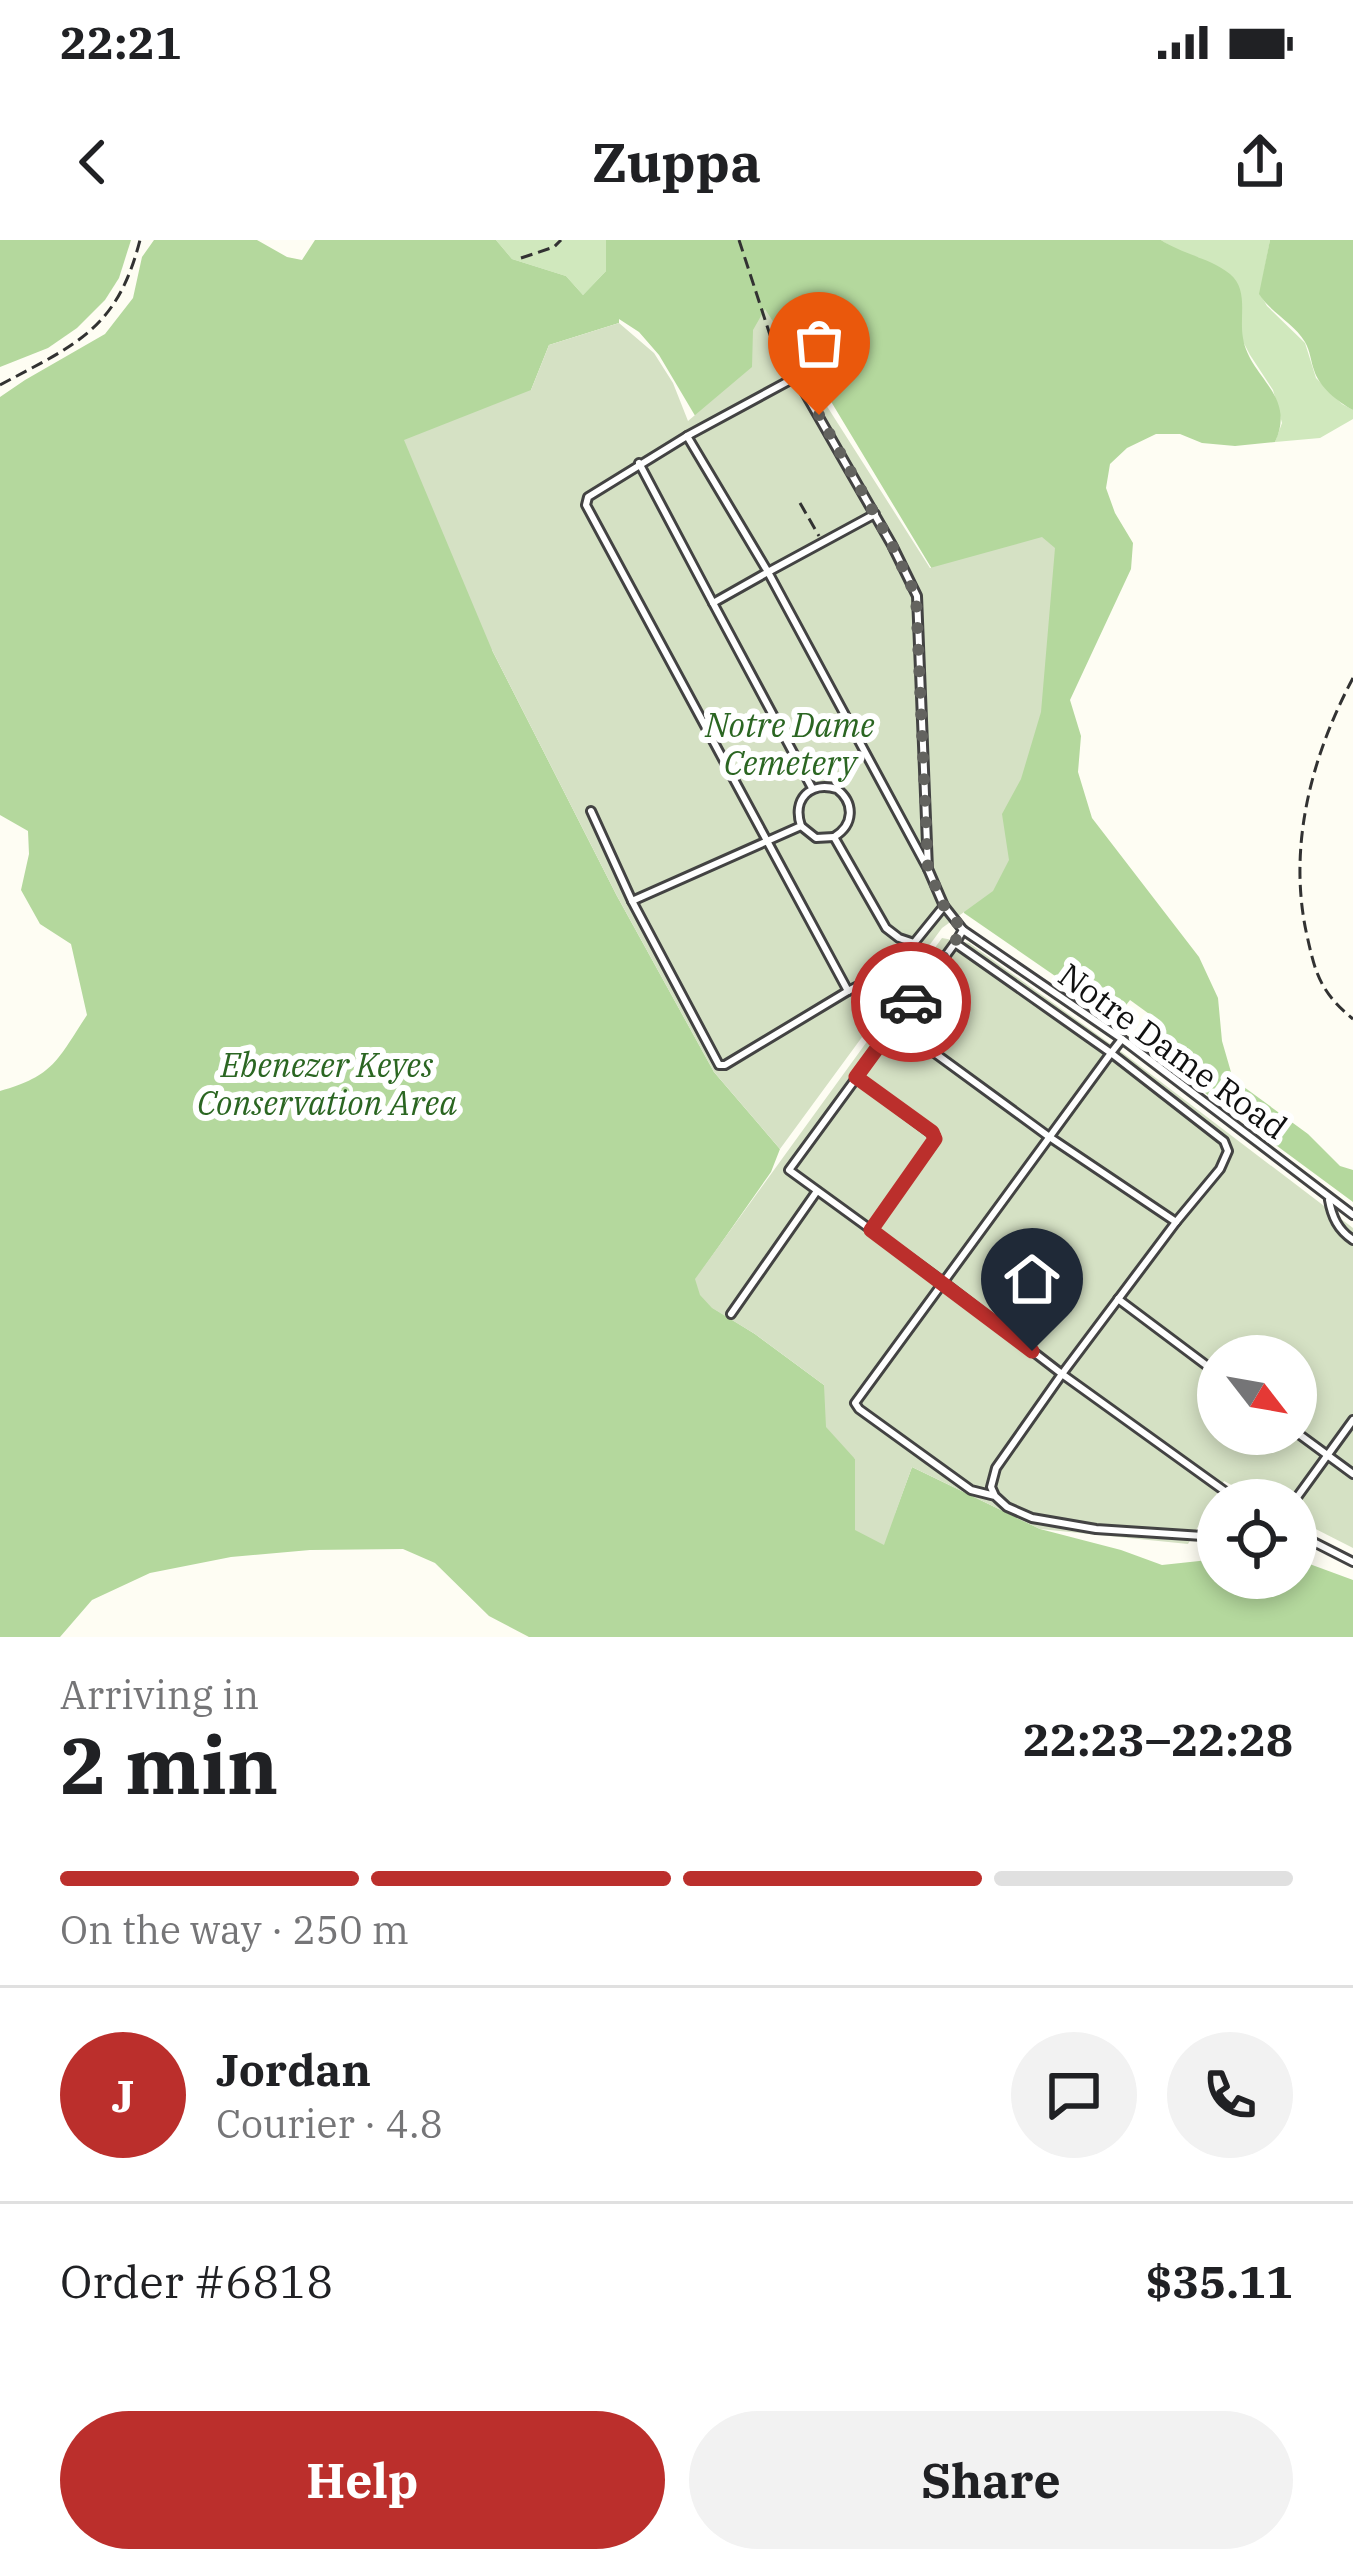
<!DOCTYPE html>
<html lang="en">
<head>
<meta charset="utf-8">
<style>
  body { margin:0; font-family:"IBM Plex Serif",serif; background:#f2f2f2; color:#202124; height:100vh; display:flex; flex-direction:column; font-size:45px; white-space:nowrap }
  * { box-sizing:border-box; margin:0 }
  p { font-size:39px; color:#757577 }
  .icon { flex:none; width:66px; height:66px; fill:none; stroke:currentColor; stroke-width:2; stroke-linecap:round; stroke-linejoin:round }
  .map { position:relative; height:1397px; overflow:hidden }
  .details { display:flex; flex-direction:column; background:#fff; flex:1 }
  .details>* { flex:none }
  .needle { width:78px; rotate:121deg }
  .buttons { position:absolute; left:1197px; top:1095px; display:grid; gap:24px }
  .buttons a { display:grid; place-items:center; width:120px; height:120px; border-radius:50%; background:#fff; box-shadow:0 6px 18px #0003; font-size:60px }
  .pin { position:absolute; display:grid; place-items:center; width:102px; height:102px; color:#fff; margin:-123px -51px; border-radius:50% 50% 50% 0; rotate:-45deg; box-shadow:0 0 12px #0007 }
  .pin .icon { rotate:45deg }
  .courier { position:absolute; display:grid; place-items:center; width:120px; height:120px; margin:-60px; border:9px solid #bb2f2c; border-radius:50%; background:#fff; color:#222; box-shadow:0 3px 15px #0007 }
  .headline em { font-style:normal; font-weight:800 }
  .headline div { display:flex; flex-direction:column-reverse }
  .headline { display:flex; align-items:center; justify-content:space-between; height:204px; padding:0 60px }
  h1 { font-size:78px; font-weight:800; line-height:90px }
  .bar { display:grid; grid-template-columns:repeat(4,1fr); gap:18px 12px; align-content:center; height:144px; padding:0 60px }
  .bar i { height:15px; border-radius:9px; background:#e0e0e0 }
  .bar .selected { background:#bb2f2c }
  .bar p { grid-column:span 4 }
  .line { display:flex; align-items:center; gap:30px; padding:0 60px; border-top:3px solid #e0e0e0 }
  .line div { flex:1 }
  .round { display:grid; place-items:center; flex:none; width:126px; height:126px; border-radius:63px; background:#f2f2f2 }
  .cta { display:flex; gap:24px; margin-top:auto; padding:24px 60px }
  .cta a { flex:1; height:138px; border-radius:72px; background:#bb2f2c; color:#fff; font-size:48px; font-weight:800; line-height:138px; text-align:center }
  .cta a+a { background:#f2f2f2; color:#202124 }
  .status { display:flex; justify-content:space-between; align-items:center; height:84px; padding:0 60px; background:#fff; direction:ltr }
  .status svg { height:33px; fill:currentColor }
  header { display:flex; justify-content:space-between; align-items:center; height:156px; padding:0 60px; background:#fff; font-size:54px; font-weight:800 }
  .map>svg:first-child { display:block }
  .green { fill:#d0e8bd }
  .forest { fill:#b4d89d }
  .cemetery { fill:#d5e1c4; fill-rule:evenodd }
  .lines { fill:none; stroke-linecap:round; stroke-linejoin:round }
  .lane-casing { stroke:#434343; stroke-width:12 }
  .path { stroke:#323232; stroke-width:3; stroke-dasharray:12 6; stroke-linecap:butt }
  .lane { stroke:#fff; stroke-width:6 }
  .done { stroke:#63635f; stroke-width:12; stroke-dasharray:0 21.6 }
  .route { stroke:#bb2f2c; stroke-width:15 }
  .labels { text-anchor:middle; stroke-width:12; stroke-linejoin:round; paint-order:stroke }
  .park-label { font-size:33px; font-style:italic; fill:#2b6622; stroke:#fff }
  .street-label { font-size:33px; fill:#101010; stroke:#fff }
</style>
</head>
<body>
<div class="status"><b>22:21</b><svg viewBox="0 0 49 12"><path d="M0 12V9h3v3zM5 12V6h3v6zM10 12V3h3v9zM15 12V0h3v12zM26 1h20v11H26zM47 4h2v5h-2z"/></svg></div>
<header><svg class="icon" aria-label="back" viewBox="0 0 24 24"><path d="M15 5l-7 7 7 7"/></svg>Zuppa<svg class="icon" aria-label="share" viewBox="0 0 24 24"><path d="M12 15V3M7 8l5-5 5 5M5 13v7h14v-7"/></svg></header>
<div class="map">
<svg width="1353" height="1397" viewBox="0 0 1353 1397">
  <rect width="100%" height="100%" fill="#fefdf3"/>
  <g class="green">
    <path d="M496,0h110v31l-23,24 -17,-19 -54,-17z"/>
    <path d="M1161,0h109l-10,54 7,12 38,37 11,35 26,26 11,6v9l-33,19 -45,4 7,-19 -9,-33 -23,-35 -50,-97 -23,-7z"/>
  </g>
  <g class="forest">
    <path d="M0,0h131l-12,38 -14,22 -28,28 -29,20 -48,19z"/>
    <path d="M154,0h103l30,17 15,3 13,-20h181l16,19 54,17 17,19 23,-24v-31h555c21,14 49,18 69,34 19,16 9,42 13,64 6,39 54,57 32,104l-40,4 -33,-3 -22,-9h-24l-29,14 -17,16 -4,24 9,25 18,30 -2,26 -61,131 11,36 -3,36 14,46 107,139 19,41 4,43 11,38 75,55 32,32 13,4v32l-164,-121 -46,-43 9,-22 -22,-16 -14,18 -152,-105 -26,-334 -132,-219 -9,-6 -100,65 -38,-64 -20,-23 -20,-13v4l-70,22 -18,45 -39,260 125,246 97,176 66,77 -9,23 -75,107 17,29 42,26 69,51 31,74 40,54 17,-46 128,62 81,21 41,15 56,-6v19h78v-19l57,21v57h-824l-40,-21 -54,-53 -32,-14 -93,1 -79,7 -81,16 -58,27 -32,37h-60v-546c54,-15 58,-32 87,-76l-16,-71 -31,-20 -19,-34 8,-36 -1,-23 -28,-16v-418l25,-17 80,-46 28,-36 9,-41z"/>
    <path d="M1270,0h83v170c-15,-8 -34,-23 -39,-40 -3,-8 -4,-20 -9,-28 -11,-19 -34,-29 -46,-48z"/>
  </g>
  <g class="cemetery">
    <path d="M765,69l165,259 112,-31 13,11 -14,164 -20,67 -19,35 7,46 -16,31 -51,37 -162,221 -66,-77 -97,-176 -125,-246 -88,-210 127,-50 18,-45 70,-22 35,30 19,30 15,38 64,-54 1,-37z"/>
    <path d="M942,698l27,5 150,107 234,178v320l-57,-29v-19h-36l-36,-19 -36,63 -148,-15 -128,-62 -28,78 -29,-15v-71l-29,-32 -2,-42 -69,-51 -43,-26 -12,-13 -5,-16zM1218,1116h78v78h-78z"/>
  </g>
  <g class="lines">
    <g class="lane-casing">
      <g id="lane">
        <path d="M687,196l109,-59 96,168 25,51 11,273 -160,-297 107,-58"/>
        <path d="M713,363l99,185"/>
        <path d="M591,571l41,90 87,164h6l123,-74 -262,-486 2,-8 99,-61 81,136 -55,31 -74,-140"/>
        <path d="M801,586l15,12 18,-1"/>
        <path d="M632,661l169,-75c-9,-27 9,-45 36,-37 18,14 17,36 -3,48l52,91 13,10 15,5 -21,25 -45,23"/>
        <path d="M944,666l19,24 -7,12"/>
        <path d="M963,690l159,109 231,176"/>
        <path d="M914,703l30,-37 -16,-37"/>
        <path d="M895,784l153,112 128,86"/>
        <path d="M1122,799l-11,14 -156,-110 -166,227 154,112 119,92 175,126"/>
        <path d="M856,837l79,59 -1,6 -63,87"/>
        <path d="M1329,960c3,17 9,30 24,40"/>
        <path d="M1118,1059l100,75"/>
        <path d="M731,1074l86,-123"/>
        <path d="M1296,1192l57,42"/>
        <path d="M995,1256l-4,-9 5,-19 66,-94 114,-152 44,-53 8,-18 -4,-10 -113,-88 -256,350 4,6 112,81 24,6 12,11 25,11 64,11 122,8"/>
        <path d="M1295,1260l58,-80"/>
        <path d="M1296,1293l57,29"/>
        <path d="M1204,1297l14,-21"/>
      </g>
    </g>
    <g class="path">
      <path d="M739,0l31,95 22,35"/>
      <path d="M521,18l33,-11 7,-7"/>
      <path d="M0,145c76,-41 117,-55 140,-145"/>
      <path d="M800,263l19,33"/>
      <path d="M1353,438c-41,77 -65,166 -47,253 9,41 13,60 47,88"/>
    </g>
    <use href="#lane" class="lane"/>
  </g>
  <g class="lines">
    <path class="done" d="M819,175l73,130 24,51 12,273 16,37 19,24 -52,72"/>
    <path class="route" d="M911,762l-55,75 76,55 3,7 -64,91 161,121"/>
  </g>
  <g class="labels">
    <g class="park-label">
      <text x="790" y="497">Notre Dame<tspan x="790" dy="38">Cemetery</tspan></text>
      <text x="327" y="837">Ebenezer Keyes<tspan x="327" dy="38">Conservation Area</tspan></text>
    </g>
    <g class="street-label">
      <text transform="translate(1173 811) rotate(36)" y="12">Notre Dame Road</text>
    </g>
  </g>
</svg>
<div class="buttons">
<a><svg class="needle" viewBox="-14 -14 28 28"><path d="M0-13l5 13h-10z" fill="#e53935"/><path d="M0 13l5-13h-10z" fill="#757577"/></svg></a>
<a><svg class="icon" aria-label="locate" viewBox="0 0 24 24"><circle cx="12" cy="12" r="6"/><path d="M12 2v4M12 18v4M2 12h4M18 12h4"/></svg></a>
</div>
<div class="pin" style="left:819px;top:175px;background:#ea580c"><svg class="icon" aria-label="bag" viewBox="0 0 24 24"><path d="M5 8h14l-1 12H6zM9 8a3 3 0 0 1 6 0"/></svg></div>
<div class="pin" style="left:1032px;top:1111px;background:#1f2937"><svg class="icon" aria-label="home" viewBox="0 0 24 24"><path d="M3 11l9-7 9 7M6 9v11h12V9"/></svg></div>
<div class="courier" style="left:911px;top:762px"><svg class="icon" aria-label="car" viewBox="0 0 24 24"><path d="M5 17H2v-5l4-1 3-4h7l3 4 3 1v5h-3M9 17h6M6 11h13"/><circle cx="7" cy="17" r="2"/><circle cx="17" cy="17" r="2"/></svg></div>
</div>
<section class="details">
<div class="headline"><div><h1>2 min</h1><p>Arriving in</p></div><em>22:23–22:28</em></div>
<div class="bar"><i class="selected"></i><i class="selected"></i><i class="selected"></i><i></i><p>On the way · 250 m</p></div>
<div class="line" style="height:216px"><b class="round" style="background:#bb2f2c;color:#fff">J</b><div><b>Jordan</b><p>Courier · 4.8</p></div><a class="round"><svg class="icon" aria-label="chat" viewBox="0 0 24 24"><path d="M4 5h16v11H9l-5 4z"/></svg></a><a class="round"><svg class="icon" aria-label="phone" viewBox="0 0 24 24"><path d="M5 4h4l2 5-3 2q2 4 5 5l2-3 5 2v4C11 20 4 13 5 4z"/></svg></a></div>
<div class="line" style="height:156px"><div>Order #6818</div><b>$35.11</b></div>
<div class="cta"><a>Help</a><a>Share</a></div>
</section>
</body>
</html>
